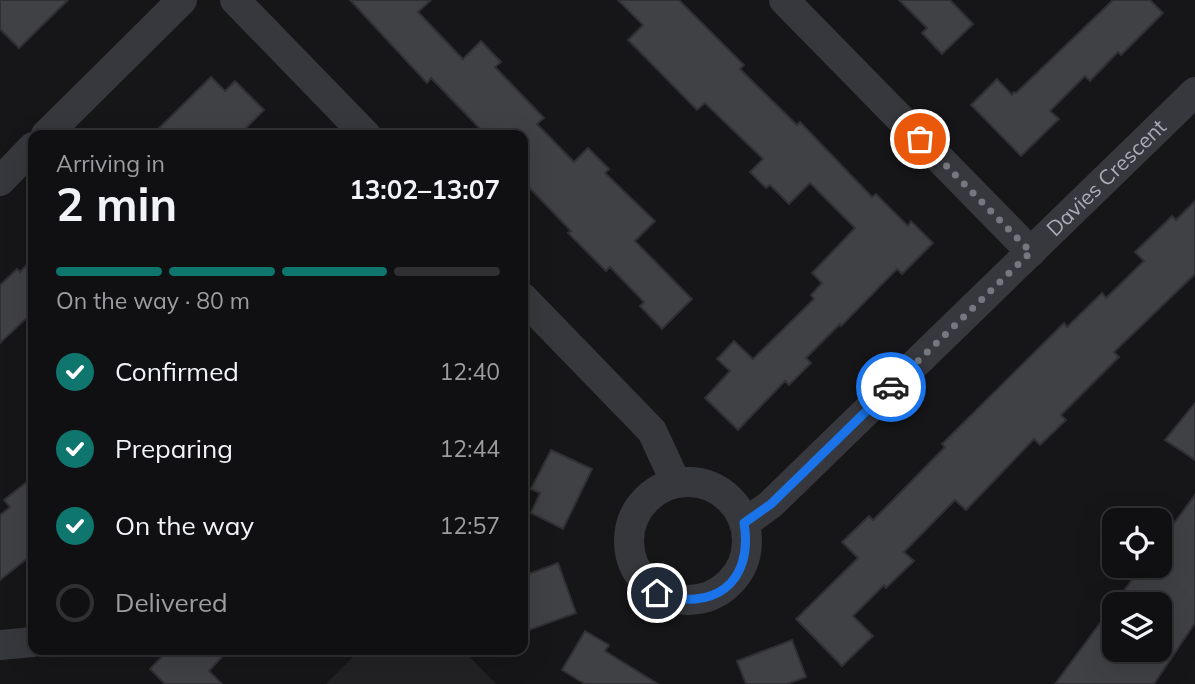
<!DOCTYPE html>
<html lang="en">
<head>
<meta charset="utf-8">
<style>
  body { margin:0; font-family:Mulish,sans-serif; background:#1e1e20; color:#f1f3f6; height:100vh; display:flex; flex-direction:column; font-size:26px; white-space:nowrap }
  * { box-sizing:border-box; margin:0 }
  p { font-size:23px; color:#9c9d9f }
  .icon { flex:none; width:38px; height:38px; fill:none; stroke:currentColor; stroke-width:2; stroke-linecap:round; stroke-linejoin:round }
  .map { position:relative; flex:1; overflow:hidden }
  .panel { position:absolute; left:28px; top:130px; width:500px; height:525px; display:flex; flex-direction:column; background:#101012; border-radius:14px; box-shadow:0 7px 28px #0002,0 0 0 2px #303032 }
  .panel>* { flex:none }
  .tools { position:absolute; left:1102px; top:508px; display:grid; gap:14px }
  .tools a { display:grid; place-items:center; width:70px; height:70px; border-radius:14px; background:#101012; box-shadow:0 7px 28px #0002,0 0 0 2px #303032; font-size:35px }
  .pin { position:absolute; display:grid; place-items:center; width:60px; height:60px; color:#fff; margin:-30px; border:4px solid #fff; border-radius:50%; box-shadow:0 2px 7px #0007 }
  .courier { position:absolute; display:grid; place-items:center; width:70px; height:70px; margin:-35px; border:5px solid #1a73e8; border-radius:50%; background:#fff; color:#222; box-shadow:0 2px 9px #0007 }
  .head em { font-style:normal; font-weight:700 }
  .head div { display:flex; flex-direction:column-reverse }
  .head { display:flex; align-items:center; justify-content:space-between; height:119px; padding:0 28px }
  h1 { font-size:46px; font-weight:700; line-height:52px }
  .bar { display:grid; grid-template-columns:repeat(4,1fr); gap:10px 7px; align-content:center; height:84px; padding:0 28px }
  .bar i { height:9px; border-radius:5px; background:#303032 }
  .bar .on { background:#0f766e }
  .bar p { grid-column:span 4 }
  ol { padding:0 28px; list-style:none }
  li { display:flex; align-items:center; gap:21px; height:77px }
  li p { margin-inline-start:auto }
  li .icon { padding:7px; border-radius:50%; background:#0f766e; color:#fff; stroke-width:4 }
  li:last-child { color:#9c9d9f }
  li i { width:38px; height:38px; border:4px solid #303032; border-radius:50% }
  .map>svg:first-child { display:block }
  .built { fill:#222225 }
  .building { fill:#404145; stroke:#303034; stroke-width:2; fill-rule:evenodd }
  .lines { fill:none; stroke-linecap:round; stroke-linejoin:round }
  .minor { stroke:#37383d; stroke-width:30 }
  .done { stroke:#757880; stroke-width:7; stroke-dasharray:0 12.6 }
  .route { stroke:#1a73e8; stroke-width:9 }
  .labels { text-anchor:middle; stroke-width:5; stroke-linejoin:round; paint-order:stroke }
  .street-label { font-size:21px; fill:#a8adb8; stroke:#111113 }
</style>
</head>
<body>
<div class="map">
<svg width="1195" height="684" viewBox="0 0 1195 684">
  <rect width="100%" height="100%" fill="#161618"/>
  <path class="built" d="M361,649h101l34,35h-170z"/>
  <g class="building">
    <path d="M0,0h68l-49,48 -19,-19z"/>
    <path d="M350,0h81l-13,12 45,47 18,-18 20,21 -6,5 49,51 -7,6 37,38 14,-14 21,21 -4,4 50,48 -20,20 57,58 -30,30 -22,-23 4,-4 -34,-35 -4,4 -38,-38 3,-2 -48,-50v-46h-37l-55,-57 -4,5z"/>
    <path d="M618,0h61l65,65 -4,4 57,56 3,-3 72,75 4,-3 32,32 3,-5 22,22 -31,31 -5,-5 -56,57 -1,-2 -34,34 5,5 -22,22 -4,-4 -47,49 -33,-32 25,-27 -13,-12 17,-18 19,18 61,-60 -3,-4 11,-12 -10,-10 43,-45 -45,-45 -21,21 -19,-19 -4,3 -16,-16 13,-13 -58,-56 -8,7 -69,-70 15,-15z"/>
    <path d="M899,0h51l23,24 -31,30 -20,-21 5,-5z"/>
    <path d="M1113,0h37l13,13 -42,42 -3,-3 -28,29 -5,-5 -35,35 9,8 -38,37 -50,-51 26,-26 15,16 2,-3 2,1z"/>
    <path d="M211,77l14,14 10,-10 29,29 -25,25h-87z"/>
    <path d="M1195,201v73l-81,78 5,5 -58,58 5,5 -26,25 -6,-6 -68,71 -11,-10 -51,52 10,9 -28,27 -2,-3 -31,31 20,20 -31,30 -46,-47 62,-61 -16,-16 27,-26 4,4 21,-21 51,-52 -3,-3 122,-121 3,4 35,-34 4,5 38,-37 -9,-9 37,-36 4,4z"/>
    <path d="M33,258v54l-33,31v-58l17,-16 3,3z"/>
    <path d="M1195,403v57l-30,-20z"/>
    <path d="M551,450l41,19 -29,60 -32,-16 9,-20 -9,-4z"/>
    <path d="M33,477v77l-33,26v-65l10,-8 -6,-7z"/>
    <path d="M1195,495v128l-41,61h-99l88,-119h17v-23zM1115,604h45v45h-45z"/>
    <path d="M558,563l18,50 -47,17 -6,-15v-39z"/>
    <path d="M585,631l24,14 -4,6 53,33h-73l-23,-14z"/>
    <path d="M792,640l14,37 -19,7h-41l-9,-23z"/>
    <path d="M169,649h60l-20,22 13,13h-57l-15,-15z"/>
  </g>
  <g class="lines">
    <g class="minor">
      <path d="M235,0l131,135"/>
      <path d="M784,0l247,252"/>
      <path d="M46,135l136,-135"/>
      <path d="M0,181l33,-34"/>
      <path d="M523,298l129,133 24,52"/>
      <circle cx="688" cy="541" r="59"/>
      <path id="s1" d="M745,523l26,-19 424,-412"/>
      <path d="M0,645l33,-3"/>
    </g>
  </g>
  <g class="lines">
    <path class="done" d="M891,387l140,-135 -111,-113"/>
    <path class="route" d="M657,593c56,20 97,-10 87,-70l27,-19 120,-117"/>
  </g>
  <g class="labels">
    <g class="street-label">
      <text dy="7" stroke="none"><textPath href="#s1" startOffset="500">Davies Crescent</textPath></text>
    </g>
  </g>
</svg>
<div class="tools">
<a><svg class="icon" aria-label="locate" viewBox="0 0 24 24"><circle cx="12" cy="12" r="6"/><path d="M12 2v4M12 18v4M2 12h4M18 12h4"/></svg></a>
<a><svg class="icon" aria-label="layers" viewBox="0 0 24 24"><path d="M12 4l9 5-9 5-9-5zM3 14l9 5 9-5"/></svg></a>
</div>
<div class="pin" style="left:920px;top:139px;background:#ea580c"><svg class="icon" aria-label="bag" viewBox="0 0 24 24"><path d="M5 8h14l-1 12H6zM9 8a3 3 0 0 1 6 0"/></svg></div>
<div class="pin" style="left:657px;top:593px;background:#1f2937"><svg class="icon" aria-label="home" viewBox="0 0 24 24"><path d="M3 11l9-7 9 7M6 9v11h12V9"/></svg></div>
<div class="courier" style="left:891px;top:387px"><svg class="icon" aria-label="car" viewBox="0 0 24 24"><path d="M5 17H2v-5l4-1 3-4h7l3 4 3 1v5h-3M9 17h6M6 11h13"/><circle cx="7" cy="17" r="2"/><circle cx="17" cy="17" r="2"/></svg></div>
<section class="panel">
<div class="head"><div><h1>2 min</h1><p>Arriving in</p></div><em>13:02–13:07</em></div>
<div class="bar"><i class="on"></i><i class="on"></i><i class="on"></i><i></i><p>On the way · 80 m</p></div>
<ol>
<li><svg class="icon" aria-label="check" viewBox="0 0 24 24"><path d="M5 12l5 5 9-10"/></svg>Confirmed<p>12:40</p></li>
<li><svg class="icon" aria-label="check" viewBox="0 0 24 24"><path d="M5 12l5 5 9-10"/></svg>Preparing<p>12:44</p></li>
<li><svg class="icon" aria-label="check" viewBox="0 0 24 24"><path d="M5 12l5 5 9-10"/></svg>On the way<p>12:57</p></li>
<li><i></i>Delivered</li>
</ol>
</section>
</div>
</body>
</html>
